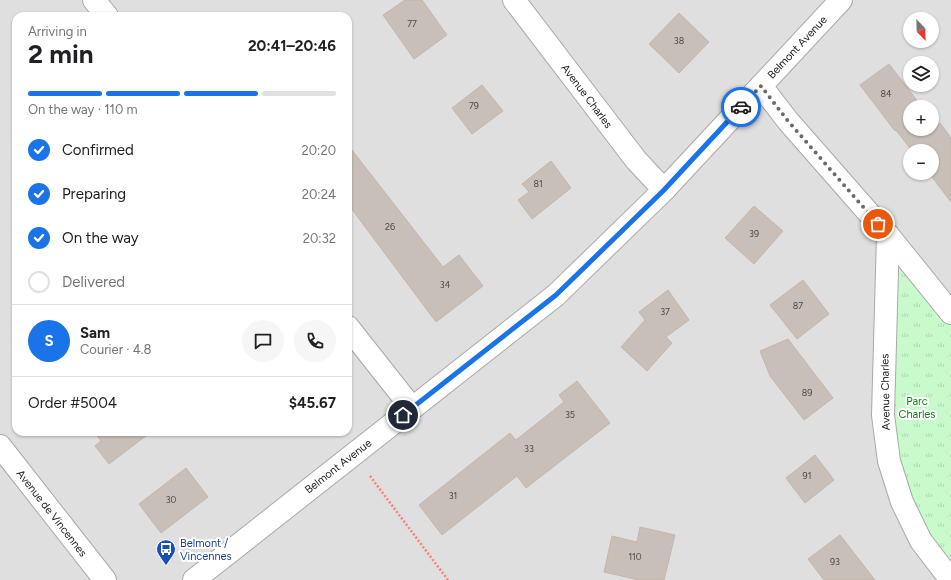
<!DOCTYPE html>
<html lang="en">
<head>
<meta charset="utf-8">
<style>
  body { margin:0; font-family:Figtree,sans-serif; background:#f6f6f6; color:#202124; height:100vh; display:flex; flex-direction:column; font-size:15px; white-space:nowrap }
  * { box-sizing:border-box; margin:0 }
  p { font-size:13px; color:#757577 }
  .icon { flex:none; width:22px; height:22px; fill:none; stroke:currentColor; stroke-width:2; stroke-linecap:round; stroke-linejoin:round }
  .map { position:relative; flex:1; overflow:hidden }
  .drawer { position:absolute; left:12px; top:12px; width:340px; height:424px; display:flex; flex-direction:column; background:#fff; border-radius:12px; box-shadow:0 1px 3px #0004 }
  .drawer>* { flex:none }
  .needle { width:26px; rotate:157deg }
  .tools { position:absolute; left:903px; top:12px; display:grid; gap:8px }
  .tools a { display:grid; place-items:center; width:36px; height:36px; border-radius:50%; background:#fff; box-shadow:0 1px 3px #0004; font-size:20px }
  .pin { position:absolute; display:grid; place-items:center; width:34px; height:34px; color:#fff; margin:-17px; border:2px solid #fff; border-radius:50%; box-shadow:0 1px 4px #0007 }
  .courier { position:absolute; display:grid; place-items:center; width:40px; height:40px; margin:-20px; border:3px solid #1a73e8; border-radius:50%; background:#fff; color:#222; box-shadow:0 1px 5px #0007 }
  .summary em { font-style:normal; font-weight:700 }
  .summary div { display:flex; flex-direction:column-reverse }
  .summary { display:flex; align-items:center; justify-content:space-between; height:68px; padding:0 16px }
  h1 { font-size:26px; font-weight:700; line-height:30px }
  .bar { display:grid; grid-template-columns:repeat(4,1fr); gap:6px 4px; align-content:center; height:48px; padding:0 16px }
  .bar i { height:5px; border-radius:3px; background:#e0e0e0 }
  .bar .current { background:#1a73e8 }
  .bar p { grid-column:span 4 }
  .line { display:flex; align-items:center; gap:10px; padding:0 16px; border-top:1px solid #e0e0e0 }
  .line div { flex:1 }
  .round { display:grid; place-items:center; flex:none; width:42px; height:42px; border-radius:21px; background:#f6f6f6 }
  ol { padding:0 16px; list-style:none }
  li { display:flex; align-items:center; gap:12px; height:44px }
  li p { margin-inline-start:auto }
  li .icon { padding:4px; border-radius:50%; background:#1a73e8; color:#fff; stroke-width:4 }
  li:last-child { color:#757577 }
  li i { width:22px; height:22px; border:2px solid #e0e0e0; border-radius:50% }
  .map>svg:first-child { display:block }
  .residential { fill:#e0dfdf; fill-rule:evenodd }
  .park { fill:url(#park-tufts) }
  .building { fill:#c7bfb8; stroke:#c4b6ab }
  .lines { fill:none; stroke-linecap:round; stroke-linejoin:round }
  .minor-casing { stroke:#a9a9a9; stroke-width:24 }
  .path { stroke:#fa8072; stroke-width:2.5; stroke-dasharray:2 2; stroke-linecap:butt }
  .minor { stroke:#fff; stroke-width:22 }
  .done { stroke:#6b6a68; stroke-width:4; stroke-dasharray:0 7.2 }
  .route { stroke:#1a73e8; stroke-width:5 }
  .labels { text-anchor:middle; stroke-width:4; stroke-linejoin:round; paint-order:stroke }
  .number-label { font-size:9px; fill:#4b4948 }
  .street-label { font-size:11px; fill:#222; stroke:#fff }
  .park-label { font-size:11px; fill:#0c8416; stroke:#fff }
  .transit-label { font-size:11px; fill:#164399; stroke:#fff; text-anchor:start }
</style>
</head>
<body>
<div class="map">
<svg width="951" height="580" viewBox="0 0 951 580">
  <defs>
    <pattern id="park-tufts" width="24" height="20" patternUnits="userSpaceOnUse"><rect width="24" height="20" fill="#c8facc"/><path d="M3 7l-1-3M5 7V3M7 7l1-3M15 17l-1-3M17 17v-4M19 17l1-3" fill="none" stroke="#acd6af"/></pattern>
  </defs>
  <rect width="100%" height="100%" fill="#f2efe9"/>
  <path class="residential" d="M0,0h951v580h-951zM16,16h332v416h-332zM910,19h22v22h-22zM910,63h22v22h-22zM910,107h22v22h-22zM910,151h22v22h-22z"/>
  <path class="park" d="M888,235l63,78v267l-62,-119z"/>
  <g class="building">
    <path d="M405,0h17l25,35 -33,24 -31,-44z"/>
    <path d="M679,13l30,29 -30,31 -30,-29z"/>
    <path d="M889,64l33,43h-12v22h22v-9l4,6 4,-3 11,15v64l-22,-29h3v-22h-20l-16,-21 -1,1 -35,-46z"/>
    <path d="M482,85l21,26 -31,23 -20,-26z"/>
    <path d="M348,145l95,122 16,-12 24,31 -47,36 -88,-118z"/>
    <path d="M551,161l20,27 -39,31 -14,-19 11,-8 -7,-8z"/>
    <path d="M754,206l29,25 -29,33 -29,-26z"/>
    <path d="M803,280l26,34 -32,25 -27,-34z"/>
    <path d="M668,290l21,30 -23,17 6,6 -25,28 -26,-24 24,-27 -6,-8z"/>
    <path d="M788,339l45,59 -29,22 -34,-44 -10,-25z"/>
    <path d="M577,381l33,42 -84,65 -9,-12 -75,59 -23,-30 91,-72 6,7 48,-38 -5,-7z"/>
    <path d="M94,432h57l-42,32 -14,-18 6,-5z"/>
    <path d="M815,455l19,25 -29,23 -19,-25z"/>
    <path d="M186,468l22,29 -47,36 -22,-29z"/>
    <path d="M640,527l35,8 -11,45h-25l-35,-8 8,-36 25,6z"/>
    <path d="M840,535l35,45h-51l-16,-21z"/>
  </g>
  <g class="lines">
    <g class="minor-casing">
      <g id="minor">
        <path d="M94,0l13,16"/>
        <path d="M514,0l122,160 28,30"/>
        <path d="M761,86l27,35 100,114 63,78"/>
        <path d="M888,235l-5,180 6,46 13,41 19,39 30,39"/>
        <path d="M348,327l64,81"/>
        <path d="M0,446l105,134"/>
        <path d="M194,580l362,-285 108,-105 177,-190"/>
      </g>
    </g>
    <path class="path" d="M370,476l78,104"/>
    <use href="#minor" class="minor"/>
  </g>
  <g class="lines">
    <path class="done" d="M741,107l20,-21 27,35 90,103"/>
    <path class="route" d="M403,415l153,-120 108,-105 77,-83"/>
  </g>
  <defs>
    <g id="bus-pin" transform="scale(1)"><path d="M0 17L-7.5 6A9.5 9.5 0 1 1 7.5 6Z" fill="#1a4fb4" stroke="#fff"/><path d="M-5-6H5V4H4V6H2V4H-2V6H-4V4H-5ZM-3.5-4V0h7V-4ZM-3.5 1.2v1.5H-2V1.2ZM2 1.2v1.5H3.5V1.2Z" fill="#fff"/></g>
  </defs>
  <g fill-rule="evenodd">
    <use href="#bus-pin" x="166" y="549"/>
  </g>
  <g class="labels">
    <g class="number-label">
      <text x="412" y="27">77</text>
      <text x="679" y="44">38</text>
      <text x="886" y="97">84</text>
      <text x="474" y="109">79</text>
      <text x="538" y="187">81</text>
      <text x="390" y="230">26</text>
      <text x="754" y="237">39</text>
      <text x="445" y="288">34</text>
      <text x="798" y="309">87</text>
      <text x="665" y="315">37</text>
      <text x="807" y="396">89</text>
      <text x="570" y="418">35</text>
      <text x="529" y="452">33</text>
      <text x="807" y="479">91</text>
      <text x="453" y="499">31</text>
      <text x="171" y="503">30</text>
      <text x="635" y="560">110</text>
      <text x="835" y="565">93</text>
    </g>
    <g class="street-label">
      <text transform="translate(797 47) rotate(-47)" y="4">Belmont Avenue</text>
      <text transform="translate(587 96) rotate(53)" y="4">Avenue Charles</text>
      <text transform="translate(885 392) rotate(-91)" y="4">Avenue Charles</text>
      <text transform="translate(338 466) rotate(-38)" y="4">Belmont Avenue</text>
      <text transform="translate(52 513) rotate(52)" y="4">Avenue de Vincennes</text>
    </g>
    <g class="park-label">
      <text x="917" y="405">Parc<tspan x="917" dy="13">Charles</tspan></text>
    </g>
    <g class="transit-label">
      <text x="180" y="547">Belmont /<tspan x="180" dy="13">Vincennes</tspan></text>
    </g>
  </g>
</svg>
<div class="tools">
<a><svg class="needle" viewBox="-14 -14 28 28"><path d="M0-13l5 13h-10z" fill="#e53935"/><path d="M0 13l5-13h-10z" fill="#757577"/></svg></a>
<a><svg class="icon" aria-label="layers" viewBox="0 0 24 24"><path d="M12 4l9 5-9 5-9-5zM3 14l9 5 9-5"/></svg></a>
<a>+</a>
<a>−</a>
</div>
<div class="pin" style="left:878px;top:224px;background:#ea580c"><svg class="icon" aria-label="bag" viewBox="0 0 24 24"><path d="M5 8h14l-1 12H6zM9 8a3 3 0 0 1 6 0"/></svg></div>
<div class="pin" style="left:403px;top:415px;background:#1f2937"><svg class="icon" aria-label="home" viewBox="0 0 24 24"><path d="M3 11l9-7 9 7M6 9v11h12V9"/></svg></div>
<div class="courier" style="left:741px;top:107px"><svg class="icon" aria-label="car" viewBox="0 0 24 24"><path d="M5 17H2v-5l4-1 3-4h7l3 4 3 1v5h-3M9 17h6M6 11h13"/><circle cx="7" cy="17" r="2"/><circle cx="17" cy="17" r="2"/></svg></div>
<section class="drawer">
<div class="summary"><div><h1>2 min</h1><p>Arriving in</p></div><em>20:41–20:46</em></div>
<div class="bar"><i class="current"></i><i class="current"></i><i class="current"></i><i></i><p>On the way · 110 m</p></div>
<ol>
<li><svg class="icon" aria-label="check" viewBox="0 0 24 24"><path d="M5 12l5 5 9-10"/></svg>Confirmed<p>20:20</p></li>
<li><svg class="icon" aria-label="check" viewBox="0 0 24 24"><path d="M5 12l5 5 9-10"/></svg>Preparing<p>20:24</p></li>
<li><svg class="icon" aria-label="check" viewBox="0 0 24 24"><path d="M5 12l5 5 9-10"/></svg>On the way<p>20:32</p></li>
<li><i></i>Delivered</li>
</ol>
<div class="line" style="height:72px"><b class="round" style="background:#1a73e8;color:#fff">S</b><div><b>Sam</b><p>Courier · 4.8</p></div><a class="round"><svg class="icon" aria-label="chat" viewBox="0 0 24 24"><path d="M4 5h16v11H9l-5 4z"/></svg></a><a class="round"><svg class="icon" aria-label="phone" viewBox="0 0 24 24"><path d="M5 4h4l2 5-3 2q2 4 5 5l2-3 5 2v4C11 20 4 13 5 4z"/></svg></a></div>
<div class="line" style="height:52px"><div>Order #5004</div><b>$45.67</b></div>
</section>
</div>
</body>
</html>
